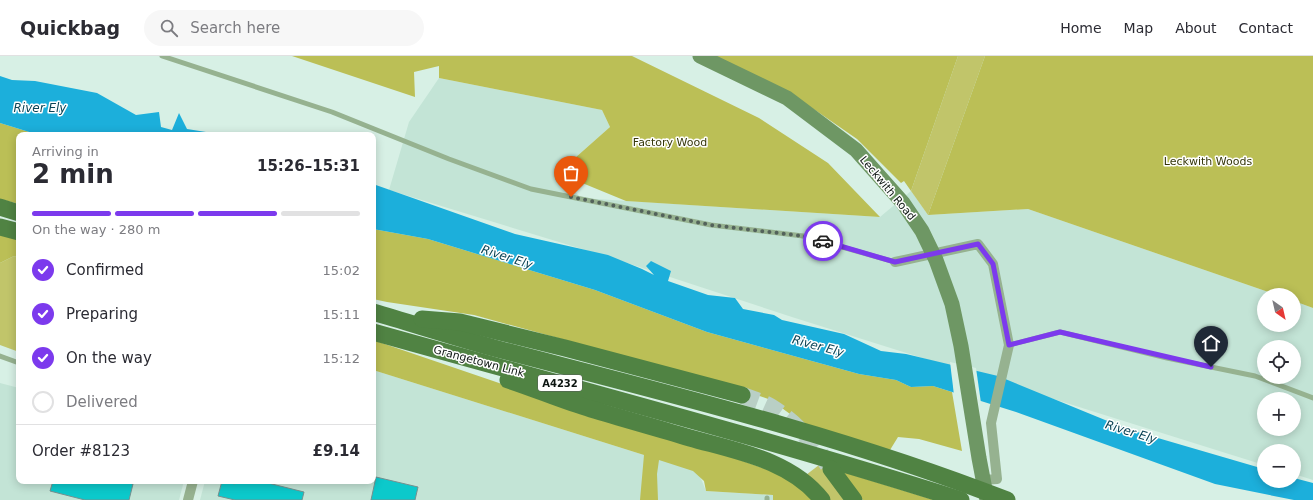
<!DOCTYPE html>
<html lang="en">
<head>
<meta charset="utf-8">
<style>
  body { margin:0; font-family:"DejaVu Sans",sans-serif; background:#f7f7f7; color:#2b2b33; height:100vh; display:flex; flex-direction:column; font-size:15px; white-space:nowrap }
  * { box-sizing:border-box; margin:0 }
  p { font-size:13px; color:#7c7c81 }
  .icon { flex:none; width:22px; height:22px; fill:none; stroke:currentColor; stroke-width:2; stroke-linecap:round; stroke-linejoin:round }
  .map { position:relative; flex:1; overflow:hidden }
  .sheet { position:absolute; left:16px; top:76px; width:360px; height:352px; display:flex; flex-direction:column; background:#fff; border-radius:8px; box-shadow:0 2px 10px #0003 }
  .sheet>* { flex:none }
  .needle { width:26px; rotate:146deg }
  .controls { position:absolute; left:1257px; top:232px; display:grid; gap:8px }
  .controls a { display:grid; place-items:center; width:44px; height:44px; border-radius:50%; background:#fff; box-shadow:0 2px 10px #0003; font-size:20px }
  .pin { position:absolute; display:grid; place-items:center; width:34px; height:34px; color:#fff; margin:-41px -17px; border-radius:50% 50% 50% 0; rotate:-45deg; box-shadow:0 0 4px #0007 }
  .pin .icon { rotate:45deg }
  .courier { position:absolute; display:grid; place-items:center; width:40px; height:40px; margin:-20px; border:3px solid #7c3aed; border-radius:50%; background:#fff; color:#222; box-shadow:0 1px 5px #0007 }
  .summary em { font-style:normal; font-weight:800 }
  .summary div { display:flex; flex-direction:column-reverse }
  .summary { display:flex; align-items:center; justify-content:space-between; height:68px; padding:0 16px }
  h1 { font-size:26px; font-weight:800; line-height:30px }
  .bar { display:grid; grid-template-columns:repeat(4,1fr); gap:6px 4px; align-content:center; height:48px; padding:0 16px }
  .bar i { height:5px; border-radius:3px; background:#e1e1e2 }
  .bar .on { background:#7c3aed }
  .bar p { grid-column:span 4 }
  .line { display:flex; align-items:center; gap:10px; padding:0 16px; border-top:1px solid #e1e1e2 }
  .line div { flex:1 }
  ol { padding:0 16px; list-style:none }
  li { display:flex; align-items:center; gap:12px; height:44px }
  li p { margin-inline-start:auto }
  li .icon { padding:4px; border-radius:50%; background:#7c3aed; color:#fff; stroke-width:4 }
  li:last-child { color:#7c7c81 }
  li i { width:22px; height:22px; border:2px solid #e1e1e2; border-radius:50% }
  header { display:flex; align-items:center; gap:24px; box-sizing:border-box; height:56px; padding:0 20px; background:#fff; border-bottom:1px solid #e1e1e2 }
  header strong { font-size:19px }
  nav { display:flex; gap:22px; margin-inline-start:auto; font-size:14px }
  .search { width:280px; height:36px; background:#f7f7f7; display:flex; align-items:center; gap:10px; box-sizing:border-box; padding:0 14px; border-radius:22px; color:#7c7c81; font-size:15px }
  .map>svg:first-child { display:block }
  .built { fill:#c3e4d6; fill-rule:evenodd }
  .green { fill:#c1c56a }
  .forest { fill:#bbbf56 }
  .water { fill:#1cafdb }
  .pier { fill:#d7f0e5 }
  .building { fill:#0cc9cb; stroke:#75908f }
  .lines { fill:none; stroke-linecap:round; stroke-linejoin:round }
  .primary-tunnel { stroke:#b9cfc5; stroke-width:17; stroke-dasharray:17 8; stroke-linecap:butt }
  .service { stroke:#96b290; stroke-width:5 }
  .minor { stroke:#96b290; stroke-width:10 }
  .secondary { stroke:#6e9764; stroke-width:15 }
  .primary { stroke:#508343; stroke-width:17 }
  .done { stroke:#53625b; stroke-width:4; stroke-dasharray:0 7.2 }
  .route { stroke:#7c3aed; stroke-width:5 }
  .labels { text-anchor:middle; stroke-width:3; stroke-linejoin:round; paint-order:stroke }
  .shield { fill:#fff; stroke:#555b58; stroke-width:1 }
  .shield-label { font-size:10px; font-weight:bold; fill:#0c1511 }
  .park-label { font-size:11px; fill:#36370a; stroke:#fff }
  .street-label { font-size:11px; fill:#0c1511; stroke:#fff }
  .water-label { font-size:12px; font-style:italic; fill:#0c4557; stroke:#fff }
</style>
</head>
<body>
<header>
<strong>Quickbag</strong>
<div class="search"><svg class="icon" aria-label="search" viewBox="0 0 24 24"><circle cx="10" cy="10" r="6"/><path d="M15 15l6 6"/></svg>Search here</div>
<nav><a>Home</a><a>Map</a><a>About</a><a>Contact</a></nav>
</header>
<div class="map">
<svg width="1313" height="444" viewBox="0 0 1313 444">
  <rect width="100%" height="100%" fill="#d7f0e5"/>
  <g class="built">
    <path d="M439,22l163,32 8,17 -52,46 23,25 299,19 31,-26 17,24 100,-6 249,86h-13v30h30v-24l19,7v172l-19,-6v-23h-30v14l-469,-147 -177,-58 -229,-70 20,-68zM1264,291h30v30h-30zM1264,343h30v30h-30z"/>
    <path d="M373,314l271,85 53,14 9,22 68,4 -1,5h-573l5,-19h168z"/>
    <path d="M0,327l19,5v93h165l-5,19h-179z"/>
  </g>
  <g class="green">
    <path d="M958,0h27l-57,159 -17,-24z"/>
    <path d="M14,200l5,2v94l-19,-7v-82z"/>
    <path d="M819,409l3,1 22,34h-14l-24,-25z"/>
  </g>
  <g class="forest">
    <path d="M292,0h340l127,62 69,45 52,54 -254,-16 -68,-28 52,-46 -8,-17 -163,-32v-12l-25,6 1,25z"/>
    <path d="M710,0h248l-47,135 -7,-10 -3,2 -44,-44 -39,-27 -27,-17z"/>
    <path d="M985,0h328v252l-19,-7v-6h-17l-249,-86 -100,6z"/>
    <path d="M0,67l39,12h-20v69l-19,-5z"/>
    <path d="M373,173l55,10 167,51 112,42 152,42 37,6 15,7 22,-1 19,6 10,59 -43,-12 -21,-2 -8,13 -85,-25 -34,-25 -46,-16 -251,-69 -87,-13 -14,-3z"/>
    <path d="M0,177l19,5v20l-5,-2 -14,7z"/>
    <path d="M373,284l141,48 198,62 73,26 29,24h-41v-5l-67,-4 -2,-10 -11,-10 -34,-11 -2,14 1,26h-18l4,-45 -271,-85z"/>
    <path d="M840,415l94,29h-71l-10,-10z"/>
  </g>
  <g class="water">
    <path d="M0,20l12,4 23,1 62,12 39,22 23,-3 2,15 11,3 7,-17 8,16 38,6h-186l-39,-12z"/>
    <path d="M373,128l142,50 93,21 34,14 12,6 -8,-9 5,-5 20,10 -3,10 40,14 27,3 8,11 31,6 8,5 62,14 37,17 25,3 92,22 129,53 137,40v12h30v-3l19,5v17h-19l-79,-16 -199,-72 -83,-26 -22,1 -15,-7 -37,-6 -152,-42 -112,-42 -167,-51 -55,-10z"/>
  </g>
  <path class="pier" d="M950,306l26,6 5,35 -27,-8z"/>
  <g class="building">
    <path d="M376,421l42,10 -3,13h-44z"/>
    <path d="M53,425h76v2l4,1 -4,16h-44l-35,-9z"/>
    <path d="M222,425l13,3 1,-3h24l44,11 -2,8h-67l-17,-4z"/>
  </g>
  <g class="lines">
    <path class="primary-tunnel" d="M742,339c9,4 21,7 29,12 24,15 42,35 57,58"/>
    <g class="service">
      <path d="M162,0l170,56 117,47 82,30 180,36 92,11 92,26"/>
      <path d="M1009,289l51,-13 107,26 88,18 58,22"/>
      <path d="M0,300l19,7"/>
      <path d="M767,444v-2"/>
    </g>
    <g class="minor">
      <path d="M895,206l83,-18 15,20 16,81 -18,78 6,56 -14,1"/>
      <path d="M188,444l5,-19"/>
    </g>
    <path class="secondary" d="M700,0l87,42 69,52 47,53 19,28 14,29 16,44 9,42 18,112 8,42"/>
    <g class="primary">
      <path d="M0,151l19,6"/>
      <path d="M0,171l19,5"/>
      <path d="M373,256c41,12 81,25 121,36 172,45 347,87 513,152"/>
      <path d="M422,263l38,3 105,26 177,47"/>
      <path d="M373,276c196,55 393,106 588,168"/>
      <path d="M508,324c28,9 55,21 83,29 33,10 66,19 99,29 46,13 101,22 132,62"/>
      <path d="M831,413l23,31"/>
    </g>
  </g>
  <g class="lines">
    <path class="done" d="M571,141l140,28 92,11 20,5"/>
    <path class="route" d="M823,185l72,21 83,-18 15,20 16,81 51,-13 151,35"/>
  </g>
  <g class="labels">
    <rect class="shield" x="538" y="319" width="44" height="16" rx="3"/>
    <g class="shield-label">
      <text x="560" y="331">A4232</text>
    </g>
    <g class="park-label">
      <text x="670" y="90">Factory Wood</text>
      <text x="1208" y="109">Leckwith Woods</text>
    </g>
    <g class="street-label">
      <text transform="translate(888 132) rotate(50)" y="4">Leckwith Road</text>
      <text transform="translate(479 305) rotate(15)" y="4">Grangetown Link</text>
    </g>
    <g class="water-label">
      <text x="40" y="56">River Ely</text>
      <text transform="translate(507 201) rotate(18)" y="4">River Ely</text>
      <text transform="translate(818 290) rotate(15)" y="4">River Ely</text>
      <text transform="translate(1131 376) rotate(17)" y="4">River Ely</text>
    </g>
  </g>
</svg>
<div class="controls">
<a><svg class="needle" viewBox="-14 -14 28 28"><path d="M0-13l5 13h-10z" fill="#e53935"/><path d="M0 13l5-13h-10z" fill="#7c7c81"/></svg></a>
<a><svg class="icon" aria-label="locate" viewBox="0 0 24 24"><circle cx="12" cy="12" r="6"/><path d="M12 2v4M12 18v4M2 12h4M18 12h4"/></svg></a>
<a>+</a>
<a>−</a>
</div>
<div class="pin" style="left:571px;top:141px;background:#ea580c"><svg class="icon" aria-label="bag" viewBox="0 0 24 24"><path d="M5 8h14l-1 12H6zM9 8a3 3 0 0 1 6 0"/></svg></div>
<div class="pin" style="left:1211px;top:311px;background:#1f2937"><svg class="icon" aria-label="home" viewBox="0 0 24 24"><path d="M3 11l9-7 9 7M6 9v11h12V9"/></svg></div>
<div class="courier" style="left:823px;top:185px"><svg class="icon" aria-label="car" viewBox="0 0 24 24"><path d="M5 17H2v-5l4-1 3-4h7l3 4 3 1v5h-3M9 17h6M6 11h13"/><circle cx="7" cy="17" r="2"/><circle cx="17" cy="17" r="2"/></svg></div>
<section class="sheet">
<div class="summary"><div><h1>2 min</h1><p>Arriving in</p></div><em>15:26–15:31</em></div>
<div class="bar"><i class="on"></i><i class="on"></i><i class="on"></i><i></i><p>On the way · 280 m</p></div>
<ol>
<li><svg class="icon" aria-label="check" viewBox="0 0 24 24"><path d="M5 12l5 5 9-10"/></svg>Confirmed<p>15:02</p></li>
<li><svg class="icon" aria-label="check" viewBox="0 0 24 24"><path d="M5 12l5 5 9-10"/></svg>Preparing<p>15:11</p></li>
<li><svg class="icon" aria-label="check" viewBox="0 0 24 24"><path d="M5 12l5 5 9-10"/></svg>On the way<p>15:12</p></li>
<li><i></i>Delivered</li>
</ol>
<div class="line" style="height:52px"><div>Order #8123</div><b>£9.14</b></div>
</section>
</div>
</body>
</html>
